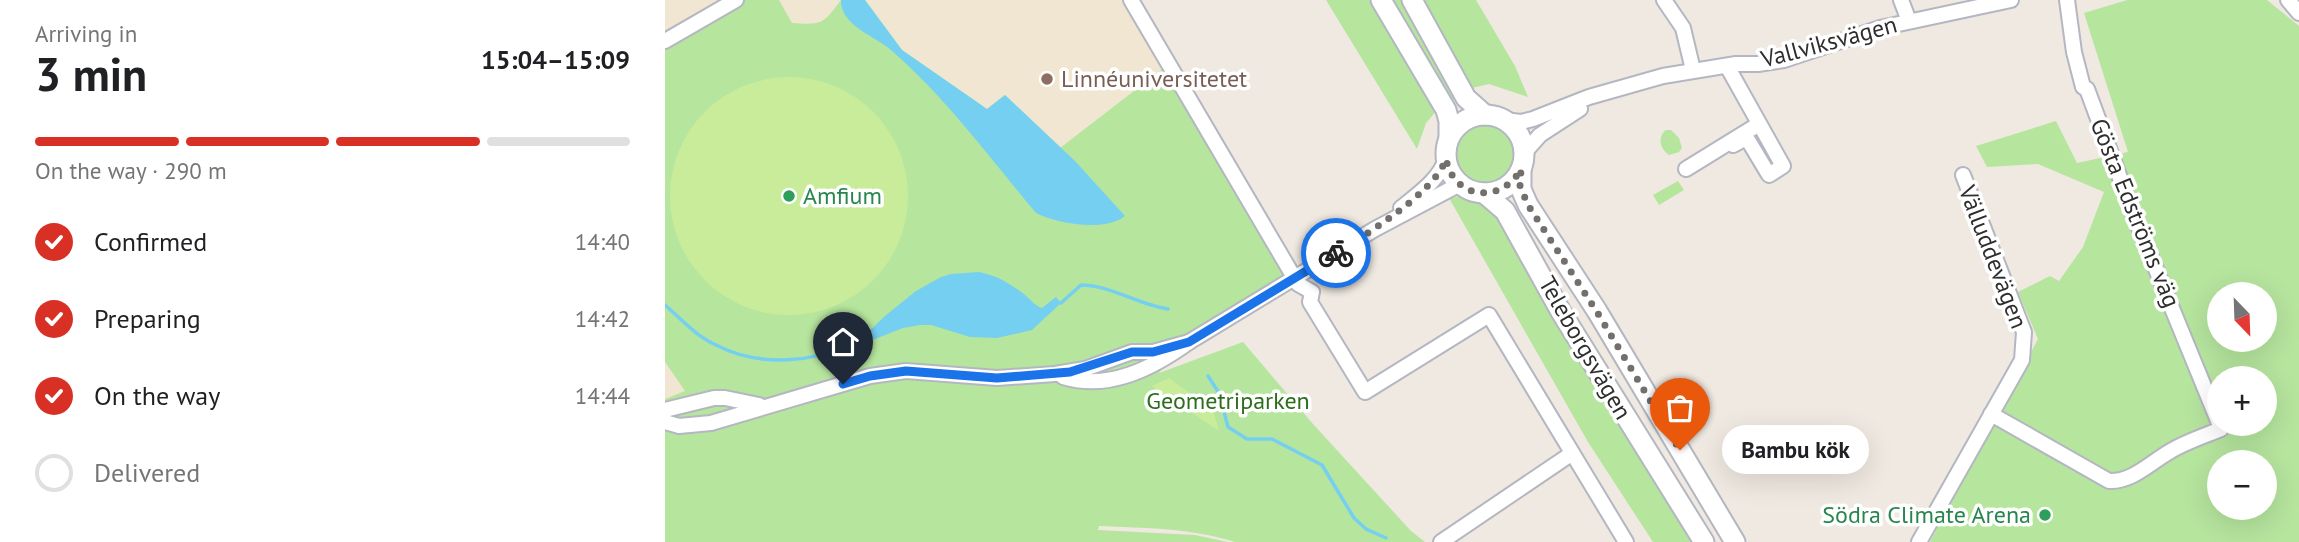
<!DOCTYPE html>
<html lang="en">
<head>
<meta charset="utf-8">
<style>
  body { margin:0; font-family:"PT Sans",sans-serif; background:#f2f2f2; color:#202124; height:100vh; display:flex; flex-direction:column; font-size:26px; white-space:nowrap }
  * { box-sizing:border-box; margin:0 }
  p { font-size:23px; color:#757577 }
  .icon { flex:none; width:38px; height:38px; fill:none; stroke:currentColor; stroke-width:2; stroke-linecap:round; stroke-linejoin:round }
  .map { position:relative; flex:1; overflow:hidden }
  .side { display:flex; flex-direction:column; background:#fff; width:665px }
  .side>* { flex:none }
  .needle { width:46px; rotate:157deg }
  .fabs { position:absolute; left:1542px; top:282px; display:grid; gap:14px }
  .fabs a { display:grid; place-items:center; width:70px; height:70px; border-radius:50%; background:#fff; box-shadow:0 7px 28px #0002; font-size:35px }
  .pin { position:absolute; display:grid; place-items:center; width:60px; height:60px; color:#fff; margin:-72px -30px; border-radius:50% 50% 50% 0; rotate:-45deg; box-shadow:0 0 7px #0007 }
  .pin .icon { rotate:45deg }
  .courier { position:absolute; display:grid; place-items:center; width:70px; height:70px; margin:-35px; border:5px solid #1a73e8; border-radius:50%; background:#fff; color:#222; box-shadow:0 2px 9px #0007 }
  .bubble { position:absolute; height:49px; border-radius:24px; background:#fff; box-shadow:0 7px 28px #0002; font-size:23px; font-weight:700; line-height:49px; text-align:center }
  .headline em { font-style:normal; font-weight:700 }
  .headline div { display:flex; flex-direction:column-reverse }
  .headline { display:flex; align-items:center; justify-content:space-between; height:119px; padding:0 35px }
  h1 { font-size:46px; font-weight:700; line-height:52px }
  .bar { display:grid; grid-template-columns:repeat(4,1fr); gap:10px 7px; align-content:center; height:84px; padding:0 35px }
  .bar i { height:9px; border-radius:5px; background:#e0e0e0 }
  .bar .on { background:#d93025 }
  .bar p { grid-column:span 4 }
  ol { padding:0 35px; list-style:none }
  li { display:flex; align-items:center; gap:21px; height:77px }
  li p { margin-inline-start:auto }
  li .icon { padding:7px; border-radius:50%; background:#d93025; color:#fff; stroke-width:4 }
  li:last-child { color:#757577 }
  li i { width:38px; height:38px; border:4px solid #e0e0e0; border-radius:50% }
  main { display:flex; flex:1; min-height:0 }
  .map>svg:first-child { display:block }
  .education { fill:#f0e6d1 }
  .green { fill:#b6e59e; fill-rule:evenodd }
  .pitch { fill:#c9ec9a }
  .water { fill:#75cff0 }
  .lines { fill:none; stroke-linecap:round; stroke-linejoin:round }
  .stream { stroke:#75cff0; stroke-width:3.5 }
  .street-casing { stroke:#b4b7c1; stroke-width:18 }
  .secondary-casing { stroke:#b4b7c1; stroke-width:23 }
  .street { stroke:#fff; stroke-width:14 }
  .secondary { stroke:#fff; stroke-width:19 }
  .done { stroke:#726f6d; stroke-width:7; stroke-dasharray:0 12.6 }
  .route { stroke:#1a73e8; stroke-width:9 }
  .education-dot { fill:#8d6e63; stroke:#fff; stroke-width:2.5 }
  .leisure-dot { fill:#2e9e5b; stroke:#fff; stroke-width:2.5 }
  .labels { text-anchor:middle; stroke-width:7; stroke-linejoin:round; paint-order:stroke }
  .street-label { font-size:24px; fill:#2e2e2e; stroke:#fff }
  .education-label { font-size:24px; fill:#785e54; stroke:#fff; text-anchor:start }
  .leisure-label { font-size:24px; fill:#27864d; stroke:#fff; text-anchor:start }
  .park-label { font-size:24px; fill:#2c6e1b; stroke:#fff }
</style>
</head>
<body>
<main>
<section class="side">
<div class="headline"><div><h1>3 min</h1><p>Arriving in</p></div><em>15:04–15:09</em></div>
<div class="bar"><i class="on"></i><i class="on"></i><i class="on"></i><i></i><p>On the way · 290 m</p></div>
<ol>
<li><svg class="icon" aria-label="check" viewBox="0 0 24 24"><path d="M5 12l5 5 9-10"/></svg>Confirmed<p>14:40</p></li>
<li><svg class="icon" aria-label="check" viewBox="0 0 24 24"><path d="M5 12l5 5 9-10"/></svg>Preparing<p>14:42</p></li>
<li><svg class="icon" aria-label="check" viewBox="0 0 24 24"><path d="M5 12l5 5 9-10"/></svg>On the way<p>14:44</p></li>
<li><i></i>Delivered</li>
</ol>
</section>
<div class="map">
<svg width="1634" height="542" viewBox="0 0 1634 542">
  <rect width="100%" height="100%" fill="#efe9e1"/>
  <g class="education">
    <path d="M0,0h71l-71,41z"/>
    <path d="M114,0h62l-14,18 -11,6 -24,-1z"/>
    <path d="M200,0h266l38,64 -109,84 -55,-53 -17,14 -86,-59z"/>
    <path d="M0,362l20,30 -20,7z"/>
  </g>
  <g class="green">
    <path d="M71,0h43l13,23c31,2 31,1 49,-23h24l37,50 85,59 18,-14 55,53 109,-84 117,210 -97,61 -30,38 84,-31 70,82 98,107 14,11h-190c-43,-14 -91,-14 -136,-16l-1,4 97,5 33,7h-563v-143l20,-8 -20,-29v-321z"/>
    <path d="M661,0h150l39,66 13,31 -39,-13 -17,4 -34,21 -12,14 -9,26z"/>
    <path d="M1462,0h140l32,26v516h-369l108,-203 -20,-47 32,-16 9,5 24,-34 21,-55 -66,-28 -51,3 -11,-21 80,-25 21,42 51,-11 -44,-139zM1554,294h46v46h-46zM1554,378h46v46h-46zM1554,462h46v46h-46z"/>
    <circle cx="819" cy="154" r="32"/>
    <path d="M1001,130h5l8,8 3,10 -3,4 -10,3c-9,-6 -12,-18 -3,-25z"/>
    <path d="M1013,181l6,9 -25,15 -6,-10z"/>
    <path d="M802,195c18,8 27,15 38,31l52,98 134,218h-38l-65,-100 -139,-244z"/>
  </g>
  <g class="pitch">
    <circle cx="124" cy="196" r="119"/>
    <path d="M504,378l44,32 6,21 -67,-45z"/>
  </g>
  <g class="water">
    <path d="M176,0h24l37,50 85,59 18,-14 70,66 50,55c-21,16 -66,8 -89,-3 -46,-55 -90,-115 -144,-162 -16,-15 -52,-25 -51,-51z"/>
    <path d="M314,272c17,3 32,12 46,23 6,5 10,11 17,13l14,-11 5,6 -29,27 -35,8 -27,-1 -39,-12h-11l-17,3 -38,15h-8l28,-27 31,-25 25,-14 10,-3z"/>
  </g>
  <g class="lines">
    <g class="stream">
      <path d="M396,303l20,-18c30,0 57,20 87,24"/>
      <path d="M0,305c16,14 31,31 51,40 44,23 98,17 141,-2"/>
      <path d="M543,376l11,17 9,34 19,12h25l50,26 32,53 12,11 20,9"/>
    </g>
    <g class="street-casing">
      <g id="street">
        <path d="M466,0l164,279 3,5 14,8 -2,10 55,90 124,-77 137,227"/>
        <path d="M999,0l19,28 10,42"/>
        <path d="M1236,0l8,21"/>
        <path d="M1402,0l7,52 9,35 4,2 46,124 86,210"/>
        <path d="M1623,0l11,13"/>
        <path d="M0,41l71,-41"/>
        <path d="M1062,66l56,100 -14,9 -21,-35 -4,-1 -11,6"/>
        <path d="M839,120l17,2 12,-3 56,-22 74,-21 73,-12h22l26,-4 96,-32 131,-28"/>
        <path d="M859,153l16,-18 40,-26"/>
        <path d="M1021,169l73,-45"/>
        <path d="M736,208c17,-14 38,-28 45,-49"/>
        <path d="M398,377c46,14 90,-9 126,-35l186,-113 85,-45"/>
        <path d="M0,410l49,-12h11l34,7"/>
        <path d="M1326,414l118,67c23,1 41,-18 60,-29 16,-10 35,-16 52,-23l-2,-5"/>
        <path d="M0,422l14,4 32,-3 159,-47 36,-5 91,7 58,-4 30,-5 47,-17h21l36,-10"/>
        <path d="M776,542l130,-88"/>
        <path d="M1254,542l103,-182 2,-28 -61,-157"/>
      </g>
    </g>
    <g class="secondary-casing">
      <g id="secondary">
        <path d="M716,0l65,110 3,11v16"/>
        <path d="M747,0l54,98 19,17"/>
        <circle cx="820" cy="154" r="39"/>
        <path d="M856,169v20l7,16 69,106 138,231"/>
        <path d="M819,193l21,18 56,101 143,230"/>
      </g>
    </g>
    <use href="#street" class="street"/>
    <use href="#secondary" class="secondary"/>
  </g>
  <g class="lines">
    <path class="done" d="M671,253c31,-19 98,-60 110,-94 8,41 56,45 75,10l-1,17 8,19 69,107 83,138"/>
    <path class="route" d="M178,384l27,-8 36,-5 91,7 73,-6 62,-20h21l36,-10 147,-89"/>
  </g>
  <circle class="education-dot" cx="382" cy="79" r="7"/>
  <g class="leisure-dot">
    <circle cx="124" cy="196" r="7"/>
    <circle cx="1380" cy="515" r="7"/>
  </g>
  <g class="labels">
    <g class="street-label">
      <text transform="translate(1164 42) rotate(-15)" y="8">Vallviksvägen</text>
      <text transform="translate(1470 213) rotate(68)" y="8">Gösta Edströms väg</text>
      <text transform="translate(1328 257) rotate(69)" y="8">Välluddevägen</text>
      <text transform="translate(920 348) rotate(60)" y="8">Teleborgsvägen</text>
    </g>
    <g class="education-label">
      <text x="396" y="87">Linnéuniversitetet</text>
    </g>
    <g class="leisure-label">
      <text x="138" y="204">Amfium</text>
      <text x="1366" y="523" text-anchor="end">Södra Climate Arena</text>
    </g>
    <g class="park-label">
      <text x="563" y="409">Geometriparken</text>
    </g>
  </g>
</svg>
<div class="fabs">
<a><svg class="needle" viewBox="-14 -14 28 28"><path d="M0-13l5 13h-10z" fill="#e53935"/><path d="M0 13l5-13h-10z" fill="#757577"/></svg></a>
<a>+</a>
<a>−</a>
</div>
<div class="pin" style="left:1015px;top:450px;background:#ea580c"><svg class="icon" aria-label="bag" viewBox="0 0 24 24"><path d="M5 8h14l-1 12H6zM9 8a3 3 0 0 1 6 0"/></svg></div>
<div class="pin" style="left:178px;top:384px;background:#1f2937"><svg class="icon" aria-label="home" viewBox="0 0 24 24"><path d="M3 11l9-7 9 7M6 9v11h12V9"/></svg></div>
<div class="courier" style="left:671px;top:253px"><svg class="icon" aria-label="bike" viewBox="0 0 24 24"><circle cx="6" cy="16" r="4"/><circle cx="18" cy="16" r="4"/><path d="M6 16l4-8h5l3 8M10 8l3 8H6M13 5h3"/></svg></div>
<div class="bubble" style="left:1057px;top:425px;width:147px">Bambu kök</div>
</div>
</main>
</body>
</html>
